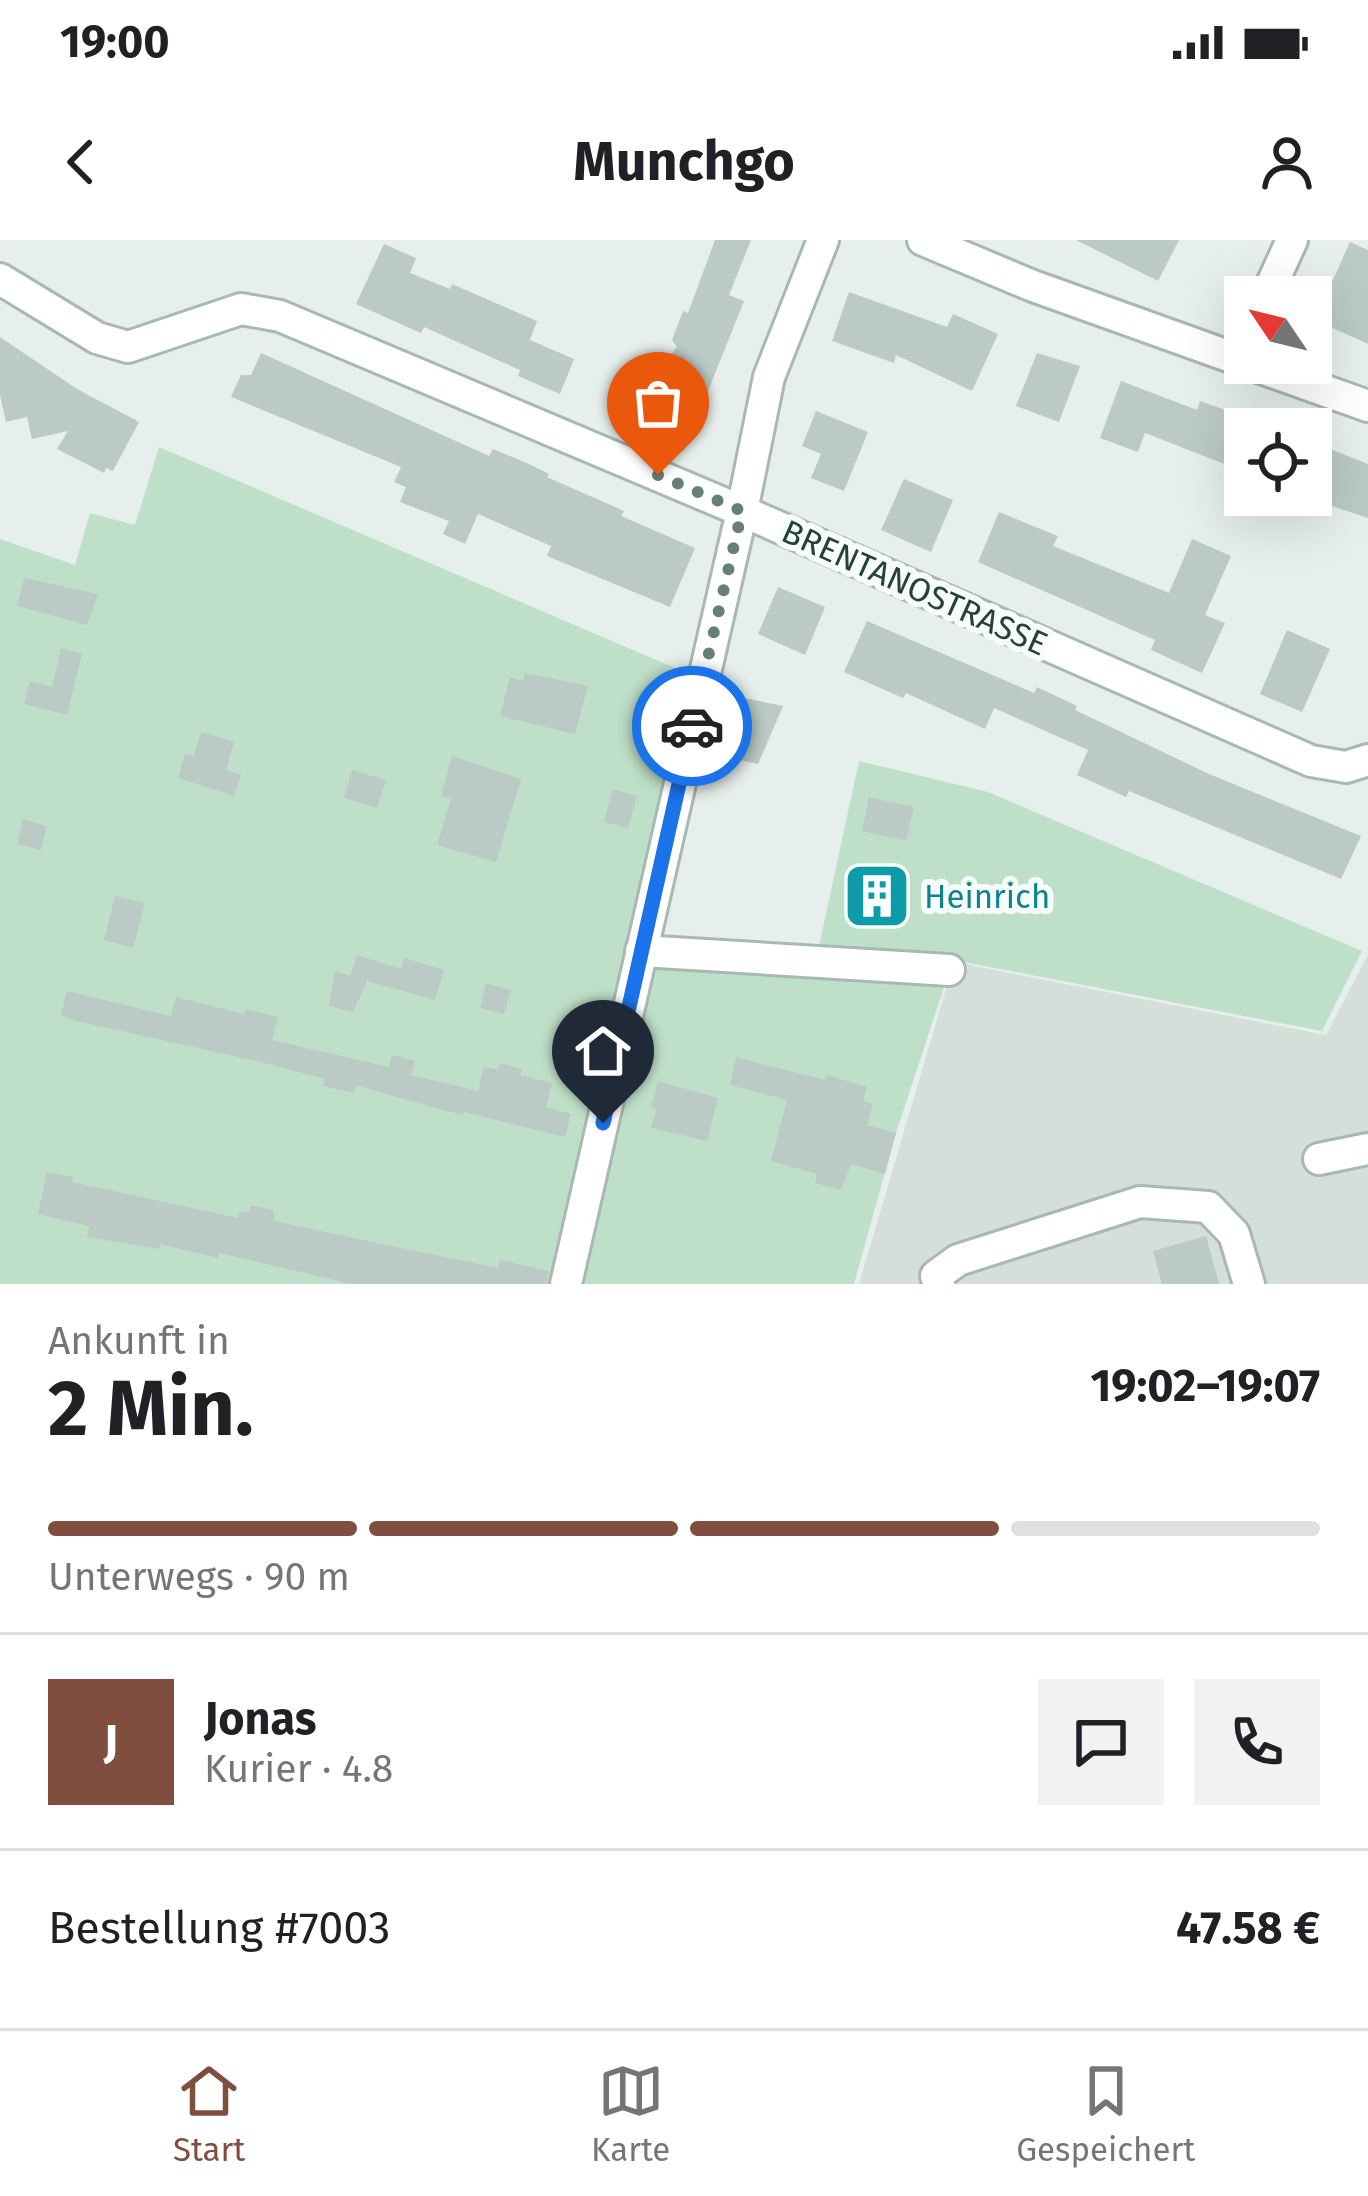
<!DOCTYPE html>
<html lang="de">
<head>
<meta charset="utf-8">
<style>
  body { margin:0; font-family:"Fira Sans",sans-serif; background:#f2f2f2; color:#202124; height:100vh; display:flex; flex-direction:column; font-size:45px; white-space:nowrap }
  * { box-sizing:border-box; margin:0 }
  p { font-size:39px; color:#757577 }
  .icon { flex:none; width:66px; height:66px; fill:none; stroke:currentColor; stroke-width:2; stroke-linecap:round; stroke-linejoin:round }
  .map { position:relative; height:1044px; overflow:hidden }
  .details { display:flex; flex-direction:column; background:#fff; flex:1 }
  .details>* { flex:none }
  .needle { width:78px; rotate:305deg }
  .fabs { position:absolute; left:1224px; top:36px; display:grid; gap:24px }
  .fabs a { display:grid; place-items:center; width:108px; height:108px; border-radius:0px; background:#fff; box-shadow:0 12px 48px #0002; font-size:60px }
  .pin { position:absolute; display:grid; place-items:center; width:102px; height:102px; color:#fff; margin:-123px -51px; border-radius:50% 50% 50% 0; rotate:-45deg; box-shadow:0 0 12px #0007 }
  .pin .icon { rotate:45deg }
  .courier { position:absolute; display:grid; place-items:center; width:120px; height:120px; margin:-60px; border:9px solid #1a73e8; border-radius:50%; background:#fff; color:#222; box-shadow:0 3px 15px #0007 }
  .overview em { font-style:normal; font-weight:700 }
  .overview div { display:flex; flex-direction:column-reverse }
  .overview { display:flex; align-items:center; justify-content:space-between; height:204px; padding:0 48px }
  h1 { font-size:78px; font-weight:700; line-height:90px }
  .bar { display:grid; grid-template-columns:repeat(4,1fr); gap:18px 12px; align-content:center; height:144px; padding:0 48px }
  .bar i { height:15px; border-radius:9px; background:#e0e0e0 }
  .bar .on { background:#7f4e3f }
  .bar p { grid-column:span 4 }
  .line { display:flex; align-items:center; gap:30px; padding:0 48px; border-top:3px solid #e0e0e0 }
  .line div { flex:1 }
  .round { display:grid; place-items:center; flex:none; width:126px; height:126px; border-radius:0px; background:#f2f2f2 }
  .status { display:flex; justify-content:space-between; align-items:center; height:84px; padding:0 60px; background:#fff; direction:ltr }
  .status svg { height:33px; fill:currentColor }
  header { display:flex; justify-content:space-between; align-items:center; height:156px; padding:0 48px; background:#fff; font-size:54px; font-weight:700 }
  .tabs { display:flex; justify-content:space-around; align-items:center; height:168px; border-top:3px solid #e0e0e0; background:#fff; font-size:33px; color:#757577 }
  .tabs a { display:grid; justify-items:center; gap:6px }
  .tabs .on { color:#7f4e3f }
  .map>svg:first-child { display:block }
  .built { fill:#d4dfda }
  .green { fill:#bfe0c8 }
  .building { fill:#bbcac4 }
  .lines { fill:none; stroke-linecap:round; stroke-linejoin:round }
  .minor-casing { stroke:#a8b8b2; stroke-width:36 }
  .minor { stroke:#fff; stroke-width:30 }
  .done { stroke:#687f78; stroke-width:12; stroke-dasharray:0 21.6 }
  .route { stroke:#1a73e8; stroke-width:15 }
  .labels { text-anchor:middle; stroke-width:12; stroke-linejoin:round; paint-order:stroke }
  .street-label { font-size:33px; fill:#24423a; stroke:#f7fbf9 }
  .culture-label { font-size:33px; fill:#0d838f; stroke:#f7fbf9; text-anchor:start }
</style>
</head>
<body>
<div class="status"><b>19:00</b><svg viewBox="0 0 49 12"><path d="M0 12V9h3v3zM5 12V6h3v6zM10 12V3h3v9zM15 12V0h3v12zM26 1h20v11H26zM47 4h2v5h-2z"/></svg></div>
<header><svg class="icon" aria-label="back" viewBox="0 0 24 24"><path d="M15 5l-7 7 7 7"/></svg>Munchgo<svg class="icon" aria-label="person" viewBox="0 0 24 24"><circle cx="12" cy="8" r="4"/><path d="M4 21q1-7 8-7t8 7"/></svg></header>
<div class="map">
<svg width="1368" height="1044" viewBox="0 0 1368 1044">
  <rect width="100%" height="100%" fill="#e6efeb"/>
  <path class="built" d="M1368,715v329h-509l95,-322 372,73z"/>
  <path class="green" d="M159,207l537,230 -67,279 184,18 46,-213 129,31 374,159 -40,80 -369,-71 -57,173 -42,151h-854v-745l75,26 15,-52 45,12z"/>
  <g class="building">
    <path d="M715,0h36l-22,55 15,6 -60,150 -25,-10 3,-7 -34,-14 19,-46 6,3 24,-30 -5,-7 11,-29 5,2z"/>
    <path d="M1076,0h103l-21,41z"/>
    <path d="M1350,2l18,8v94l-53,-24z"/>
    <path d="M384,4l32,14 -6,15 40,16 2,-5 85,37 -7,19 44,19 -14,35 -42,-18 2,-6 -96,-43 -3,6 -65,-29z"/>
    <path d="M849,52l98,35 6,-13 45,20 -26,57 -76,-36 -2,8 -62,-22z"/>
    <path d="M0,97l77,52 62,33 -26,49 -7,-3 -2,5 -47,-24 11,-18 -36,8 -5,-22 -21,5 -6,-27z"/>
    <path d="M261,113l228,103 4,-7 36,15 20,10 -2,3 77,34 -3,5 74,32 -25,59 -123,-51 4,-10 -73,-32 -13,30 -22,-10 6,-13 -49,-19 6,-15 -12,-5 7,-15 -170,-70 10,-22h10z"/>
    <path d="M1037,113l43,13 -21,56 -43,-16z"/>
    <path d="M1121,141l76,29 3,-9 45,16v55l-100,-39 -7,19 -38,-14z"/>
    <path d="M816,171l52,21 -24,59 -33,-13 10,-24 -19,-8z"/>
    <path d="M1325,207l43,17v54l-60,-20z"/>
    <path d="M904,239l49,21 -22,52 -50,-22z"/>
    <path d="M999,272l59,24 -5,10 116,47 23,-54 39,17 -26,59 20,8 -23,50 -51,-23 4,-10 -177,-78z"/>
    <path d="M24,338l74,16 -11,31 -70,-19z"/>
    <path d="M778,347l47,20 -20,48 -47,-21z"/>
    <path d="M867,381l167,72 3,-6 40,19 -2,4 134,64 152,62 -20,43 -212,-88 -3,6 -49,-22 11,-25 -94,-42 -9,21 -79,-36 -3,5 -59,-26z"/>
    <path d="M1287,390l43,19 -28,63 -42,-18z"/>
    <path d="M61,408l21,6 -15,61 -43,-11 6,-23 22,6z"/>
    <path d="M525,433l63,13 -13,48 -75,-18 10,-39 13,4z"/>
    <path d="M744,458l39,8 -25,58 -27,-6z"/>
    <path d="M201,492l33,10 -8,28 15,5 -7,21 -56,-18 7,-24 9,2z"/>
    <path d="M452,516l69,23 -25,83 -59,-17 14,-46 -10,-3z"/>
    <path d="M352,530l34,10 -9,28 -33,-10z"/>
    <path d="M613,549l24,7 -9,32 -24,-6z"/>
    <path d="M869,557l45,10 -8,34 -44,-10z"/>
    <path d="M23,579l24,7 -6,24 -24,-6z"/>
    <path d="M115,656l30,7 -12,45 -29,-8z"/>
    <path d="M357,715l44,14 3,-11 40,12 -9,30 -68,-19 -14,31 -24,-6 6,-35 15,5z"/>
    <path d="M486,743l25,7 -7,24 -24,-6z"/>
    <path d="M67,751l104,25 5,-19 68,17 1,-5 33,8 -6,23 117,27 3,-12 23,6 -4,14 67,16 6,-24 14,3 2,-7 22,6 -2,6 32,8 -6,24 25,7 -6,23 -101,-25 -1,3 -32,-8 -75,-22 -1,8 -32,-7 2,-7 -64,-17 -185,-41 -15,-6z"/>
    <path d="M736,817l89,23 2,-5 40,12 -4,14 10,3 -6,21 29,8 -11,41 -34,-10 -10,26 -26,-7 2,-9 -46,-13 16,-61 -57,-15z"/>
    <path d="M658,841l60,17 -11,43 -56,-13 6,-19 -6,-1z"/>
    <path d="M47,932l26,5 -1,5 166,36 1,-5 11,-2 1,-6 22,5 2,11 88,19 135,28 2,-8 49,11 -2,13h-196l-131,-31 -2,5 -58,-14 -1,5 -72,-12 2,-11 -51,-12z"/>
    <path d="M1206,996l13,48h-57l-9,-33z"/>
  </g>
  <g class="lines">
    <g class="minor-casing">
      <g id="minor">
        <path d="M923,0l110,46 212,76"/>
        <path d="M0,39l97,59 31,9 113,-38 39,7 462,195 569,250 35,6 22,-7"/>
        <path d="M1266,57l26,-57"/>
        <path d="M1247,123l121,43"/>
        <path d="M641,711l308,19"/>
        <path d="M1319,919l49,-10"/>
        <path d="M566,1044l176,-773 27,-134 54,-137"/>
        <path d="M939,1044l-3,-8 22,-16 182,-58 68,5 26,27 15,50"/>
      </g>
    </g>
    <use href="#minor" class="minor"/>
  </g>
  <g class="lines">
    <path class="done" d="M658,235l84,36 -50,215"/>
    <path class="route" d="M603,883l89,-397"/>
  </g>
  <defs>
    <g id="building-square" transform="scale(3.45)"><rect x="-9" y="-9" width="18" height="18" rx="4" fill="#0f9aa8" stroke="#f7fbf9"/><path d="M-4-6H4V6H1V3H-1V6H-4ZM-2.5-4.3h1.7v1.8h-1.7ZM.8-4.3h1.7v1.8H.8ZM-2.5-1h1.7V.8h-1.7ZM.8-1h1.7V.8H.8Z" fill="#fff"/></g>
  </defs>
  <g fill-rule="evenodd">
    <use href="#building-square" x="877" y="656"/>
  </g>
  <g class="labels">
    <g class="street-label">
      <text transform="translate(915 347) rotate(24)" y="12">BRENTANOSTRASSE</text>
    </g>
    <g class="culture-label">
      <text x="924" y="668">Heinrich</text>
    </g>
  </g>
</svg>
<div class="fabs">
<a><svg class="needle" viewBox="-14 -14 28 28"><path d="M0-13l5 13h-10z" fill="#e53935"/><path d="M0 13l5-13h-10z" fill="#757577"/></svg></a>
<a><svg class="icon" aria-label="locate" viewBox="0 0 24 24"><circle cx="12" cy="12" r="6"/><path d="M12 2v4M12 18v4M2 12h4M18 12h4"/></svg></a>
</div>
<div class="pin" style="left:658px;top:235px;background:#ea580c"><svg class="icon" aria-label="bag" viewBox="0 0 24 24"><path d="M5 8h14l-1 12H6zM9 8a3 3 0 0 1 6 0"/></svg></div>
<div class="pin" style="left:603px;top:883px;background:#1f2937"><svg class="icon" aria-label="home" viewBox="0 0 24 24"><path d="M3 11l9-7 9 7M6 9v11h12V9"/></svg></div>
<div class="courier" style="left:692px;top:486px"><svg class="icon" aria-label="car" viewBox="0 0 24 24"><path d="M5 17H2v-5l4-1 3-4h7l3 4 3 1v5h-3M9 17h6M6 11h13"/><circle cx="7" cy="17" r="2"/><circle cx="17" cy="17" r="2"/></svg></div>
</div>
<section class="details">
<div class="overview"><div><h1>2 Min.</h1><p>Ankunft in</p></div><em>19:02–19:07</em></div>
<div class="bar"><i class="on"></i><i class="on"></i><i class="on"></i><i></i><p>Unterwegs · 90 m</p></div>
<div class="line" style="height:216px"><b class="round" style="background:#7f4e3f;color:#fff">J</b><div><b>Jonas</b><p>Kurier · 4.8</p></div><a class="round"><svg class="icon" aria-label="chat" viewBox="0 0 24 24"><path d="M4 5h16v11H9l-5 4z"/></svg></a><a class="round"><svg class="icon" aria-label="phone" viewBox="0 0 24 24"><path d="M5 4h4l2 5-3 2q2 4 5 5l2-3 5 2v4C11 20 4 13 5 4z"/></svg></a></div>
<div class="line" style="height:156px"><div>Bestellung #7003</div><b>47.58 €</b></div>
</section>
<nav class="tabs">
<a class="on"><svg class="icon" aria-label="home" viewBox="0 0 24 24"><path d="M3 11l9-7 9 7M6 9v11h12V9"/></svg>Start</a>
<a><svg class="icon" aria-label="map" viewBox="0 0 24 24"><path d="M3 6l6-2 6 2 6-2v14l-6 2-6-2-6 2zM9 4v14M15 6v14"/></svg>Karte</a>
<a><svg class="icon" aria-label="saved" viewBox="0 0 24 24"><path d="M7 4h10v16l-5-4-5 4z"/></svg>Gespeichert</a>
</nav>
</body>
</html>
